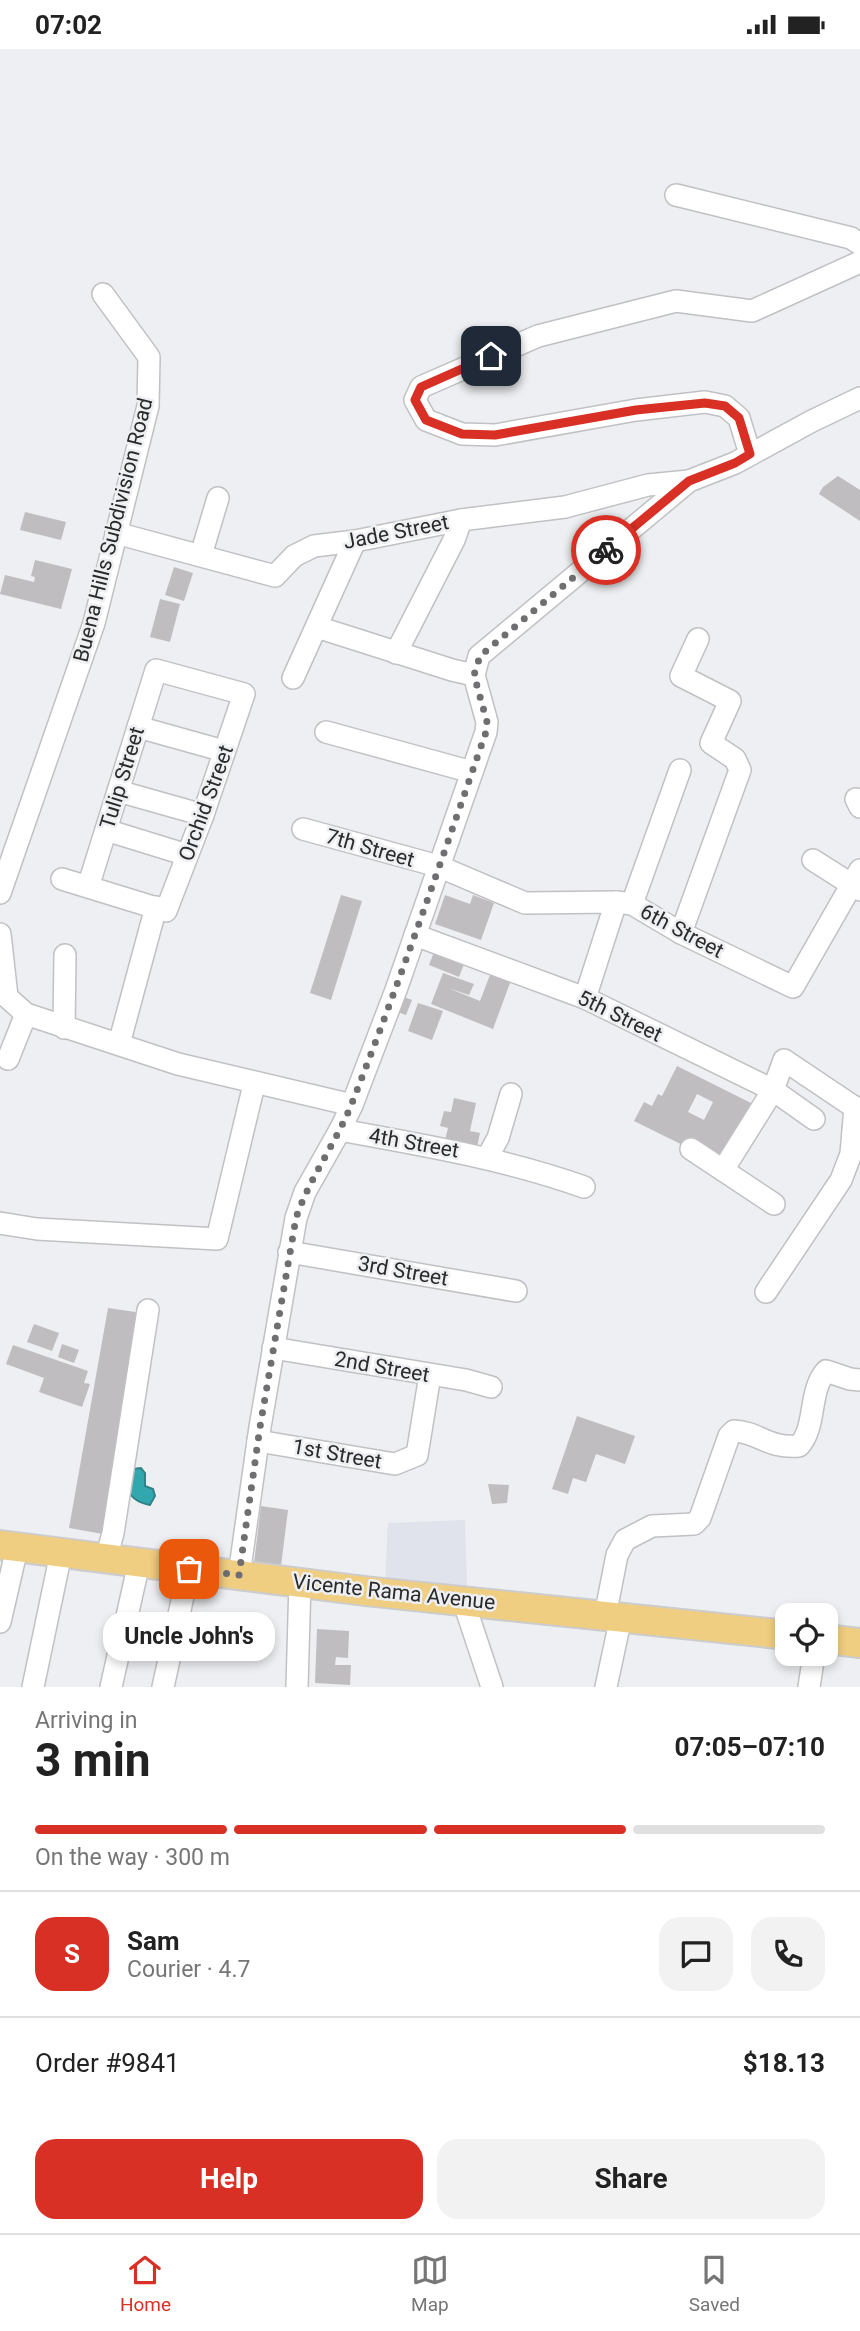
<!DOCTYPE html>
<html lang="en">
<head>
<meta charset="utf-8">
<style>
  body { margin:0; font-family:Roboto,sans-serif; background:#f2f2f2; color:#222; height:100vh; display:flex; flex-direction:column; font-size:26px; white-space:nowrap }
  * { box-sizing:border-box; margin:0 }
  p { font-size:23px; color:#767676 }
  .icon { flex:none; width:38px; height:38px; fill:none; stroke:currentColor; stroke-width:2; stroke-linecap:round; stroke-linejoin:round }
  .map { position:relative; height:1638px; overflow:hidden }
  .side { display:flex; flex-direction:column; background:#fff; flex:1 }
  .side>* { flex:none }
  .fabs { position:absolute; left:775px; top:1554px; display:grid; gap:14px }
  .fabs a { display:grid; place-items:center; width:63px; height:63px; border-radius:14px; background:#fff; box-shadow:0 4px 10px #0003; font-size:35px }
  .pin { position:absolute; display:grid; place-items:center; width:60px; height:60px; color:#fff; margin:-30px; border-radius:14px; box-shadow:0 4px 10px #0006 }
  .courier { position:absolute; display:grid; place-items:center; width:70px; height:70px; margin:-35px; border:5px solid #d93025; border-radius:50%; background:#fff; color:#222; box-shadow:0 2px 9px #0007 }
  .bubble { position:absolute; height:49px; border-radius:21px; background:#fff; box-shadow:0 4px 10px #0003; font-size:23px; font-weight:700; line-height:49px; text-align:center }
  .summary em { font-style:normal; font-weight:700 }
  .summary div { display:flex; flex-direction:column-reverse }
  .summary { display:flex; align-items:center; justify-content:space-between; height:119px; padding:0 35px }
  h1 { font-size:46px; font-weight:700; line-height:52px }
  .bar { display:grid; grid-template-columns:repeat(4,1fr); gap:10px 7px; align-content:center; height:84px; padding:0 35px }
  .bar i { height:9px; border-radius:5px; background:#e0e0e0 }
  .bar .on { background:#d93025 }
  .bar p { grid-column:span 4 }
  .line { display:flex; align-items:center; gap:18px; padding:0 35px; border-top:2px solid #e0e0e0 }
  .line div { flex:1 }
  .round { display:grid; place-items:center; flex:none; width:74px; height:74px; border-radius:21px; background:#f2f2f2 }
  .action { display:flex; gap:14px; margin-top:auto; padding:14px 35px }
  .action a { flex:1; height:80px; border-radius:21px; background:#d93025; color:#fff; font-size:28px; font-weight:700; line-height:80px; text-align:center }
  .action a+a { background:#f2f2f2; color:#222 }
  .status { display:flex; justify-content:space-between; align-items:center; height:49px; padding:0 35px; background:#fff; direction:ltr }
  .status svg { height:19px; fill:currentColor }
  .tabs { display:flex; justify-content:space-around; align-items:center; height:98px; border-top:2px solid #e0e0e0; background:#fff; font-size:19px; color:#767676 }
  .tabs a { display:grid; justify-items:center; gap:4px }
  .tabs .on { color:#d93025 }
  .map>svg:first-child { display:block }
  .built { fill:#e0e2ec }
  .water { fill:#32a7ae; stroke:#308287; stroke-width:2 }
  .building { fill:#bfbdbf; fill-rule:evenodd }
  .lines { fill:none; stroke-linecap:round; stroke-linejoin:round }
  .minor-casing { stroke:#c1c1c4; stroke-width:24 }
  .major-casing { stroke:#ccc; stroke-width:32 }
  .minor { stroke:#fff; stroke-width:21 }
  .major { stroke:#efcd81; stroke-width:28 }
  .done { stroke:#6f6f71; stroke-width:7; stroke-dasharray:0 12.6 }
  .route { stroke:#d93025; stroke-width:9 }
  .labels { text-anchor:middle; stroke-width:5; stroke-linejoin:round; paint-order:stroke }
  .street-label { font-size:21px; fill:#2a2a2b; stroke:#eeeff2 }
</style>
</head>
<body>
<div class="status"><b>07:02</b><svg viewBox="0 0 49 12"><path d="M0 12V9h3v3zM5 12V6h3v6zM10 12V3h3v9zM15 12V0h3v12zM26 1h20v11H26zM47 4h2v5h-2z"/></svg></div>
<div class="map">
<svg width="860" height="1638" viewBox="0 0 860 1638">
  <rect width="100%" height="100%" fill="#eeeff2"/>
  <path class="built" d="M465,1471l2,70 -82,-9 3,-58z"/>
  <path class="water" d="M141,1419l4,5v13l8,3 2,7 -5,9c-11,-2 -17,-6 -24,-16l7,-20z"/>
  <g class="building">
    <path d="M838,427l22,14v31l-41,-27 4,-7z"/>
    <path d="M25,463l41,10 -5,18 -41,-10z"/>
    <path d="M35,511l37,9 -11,40 -61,-15 5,-19 29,7 1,-5 -4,-1z"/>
    <path d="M174,518l19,6 -9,28 -19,-6z"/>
    <path d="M160,550l20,5 -10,38 -20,-5z"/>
    <path d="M341,846l21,6 -31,99 -21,-7z"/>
    <path d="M445,846l25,9 3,-9 21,8 -13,37 -46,-16z"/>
    <path d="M436,898l30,12 -7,18 -30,-12z"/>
    <path d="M493,918l20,8 -20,54 -62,-25 12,-31 31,11 -5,11 -21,-7 32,13z"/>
    <path d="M398,946l14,5 -6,15 -14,-5z"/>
    <path d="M418,954l25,8 -11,29 -24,-9z"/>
    <path d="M677,1017l74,37 -30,61 -87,-43 10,-19 8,4 6,-12 4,2zM697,1045l16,8 -9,18 -16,-8z"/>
    <path d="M454,1049l22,5 -6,28 10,2 -3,14 -32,-7 3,-12 -8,-2 4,-15 7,1z"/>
    <path d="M108,1259l34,5 -39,221 -34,-6z"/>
    <path d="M34,1275l25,9 -7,18 -25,-9z"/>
    <path d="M62,1295l17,6 -5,13 -16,-6z"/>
    <path d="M13,1296l75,26 -4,12 6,1 -8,23 -43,-15 5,-14 -38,-14z"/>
    <path d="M577,1367l58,20 -10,28 -29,-10 -10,28 -13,-4 -5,16 -16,-5z"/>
    <path d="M488,1435l21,1 -2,18 -15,1z"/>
    <path d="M261,1457l27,4 -7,56 -27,-3z"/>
    <path d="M317,1580l32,2 -1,27 -12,-1 -1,8h16l-1,20 -35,-2z"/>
  </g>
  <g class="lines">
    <g class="minor-casing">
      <g id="minor">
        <path d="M676,146l175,43 9,6"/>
        <path d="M750,405l-11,-36 -14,-12 -20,-4 -69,8 -141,25 -33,-1 -36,-14 -11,-20 6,-13 117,-51 138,-35 76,10 108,-49"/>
        <path d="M116,484l159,43 19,-20 20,-10 41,-5 106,-21 104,-13 83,-22 41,-4"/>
        <path d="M201,506l17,-57"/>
        <path d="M317,578l135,43 22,5"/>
        <path d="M396,604l58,-113 7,-20"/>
        <path d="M474,626l5,-19 210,-175 46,-18 77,-42 48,-23"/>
        <path d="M293,629l62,-137"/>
        <path d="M138,678l86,24"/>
        <path d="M326,683l146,40"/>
        <path d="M118,742l85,24"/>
        <path d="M856,750l4,8"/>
        <path d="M303,780l135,37 87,37 91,-1 16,2 49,29 112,54 67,-117"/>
        <path d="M106,781l81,25"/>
        <path d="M813,811l47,30"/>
        <path d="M62,830l104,32 37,-96 41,-121 -88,-24 -68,217"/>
        <path d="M0,844l94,-270 54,-217 1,-49 -46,-63"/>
        <path d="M632,855l48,-134"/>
        <path d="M681,884l59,-163 -5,-11 -24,-16 19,-42 -49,-25 17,-37"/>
        <path d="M0,885l7,63 19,17 152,50 174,41"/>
        <path d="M415,886l170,63 188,92 41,29"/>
        <path d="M585,949l31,-96"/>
        <path d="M64,979l1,-73"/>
        <path d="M119,995l37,-137"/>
        <path d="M8,1010l18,-45"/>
        <path d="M340,1081c83,15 165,29 244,57"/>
        <path d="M691,1100l83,55"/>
        <path d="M487,1109l11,-20 13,-44"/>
        <path d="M723,1121l50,-80 11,-30 76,51"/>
        <path d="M0,1174l37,6 180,10 35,-146"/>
        <path d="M289,1203l227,39"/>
        <path d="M766,1243l75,-112 10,-26 4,-47"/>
        <path d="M273,1299l193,32 25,7"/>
        <path d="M258,1392l137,23 22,-9 13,-80"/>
        <path d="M106,1510l7,-26 35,-223"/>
        <path d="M239,1526l21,-148 36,-209 9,-26 35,-62 12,-25 44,-115 90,-258 1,-10 -13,-47"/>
        <path d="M463,1551l29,87"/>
        <path d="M605,1567l12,-61 8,-15 27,-14 42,-2 6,-6 29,-82 5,-5c25,1 34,18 65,15 18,-20 9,-54 27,-75l24,8 10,1"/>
        <path d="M0,1573l17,-74"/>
        <path d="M33,1638l28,-134"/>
        <path d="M111,1638l28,-124"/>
        <path d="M163,1638l26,-118"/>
        <path d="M297,1638l3,-106"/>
        <path d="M606,1638l15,-70"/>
        <path d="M809,1638l5,-33"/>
      </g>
    </g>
    <g class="major-casing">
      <g id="major">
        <path d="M0,1496l365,46 423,44"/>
        <path d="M826,1590l34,4"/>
      </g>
    </g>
    <use href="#minor" class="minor"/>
    <use href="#major" class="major"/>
  </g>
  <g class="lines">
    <path class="done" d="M189,1520l50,6 21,-148 36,-209c14,-41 40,-75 56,-115 48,-122 91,-247 134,-371l1,-10 -13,-47 6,-19 126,-106"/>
    <path class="route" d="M491,307l-70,31 -6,13 11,20 36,14 33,1 141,-25 69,-7 20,3 14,12 11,36 -15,9 -46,18 -83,69"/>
  </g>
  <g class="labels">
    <g class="street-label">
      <text transform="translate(113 481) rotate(-76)" y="7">Buena Hills Subdivision Road</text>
      <text transform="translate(396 483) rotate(-11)" y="7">Jade Street</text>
      <text transform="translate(122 729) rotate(-73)" y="7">Tulip Street</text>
      <text transform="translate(206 754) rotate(-70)" y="7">Orchid Street</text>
      <text transform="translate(370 799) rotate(16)" y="7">7th Street</text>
      <text transform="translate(682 882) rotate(28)" y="7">6th Street</text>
      <text transform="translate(620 967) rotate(26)" y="7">5th Street</text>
      <text transform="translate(414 1094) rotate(10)" y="7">4th Street</text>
      <text transform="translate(403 1222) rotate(10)" y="7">3rd Street</text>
      <text transform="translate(382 1318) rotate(10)" y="7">2nd Street</text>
      <text transform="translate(337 1405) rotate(10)" y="7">1st Street</text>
      <text transform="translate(394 1543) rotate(6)" y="7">Vicente Rama Avenue</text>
    </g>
  </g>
</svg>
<div class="fabs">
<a><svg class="icon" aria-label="locate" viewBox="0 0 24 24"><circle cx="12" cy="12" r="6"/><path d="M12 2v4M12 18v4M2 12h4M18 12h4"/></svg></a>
</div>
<div class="pin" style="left:189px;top:1520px;background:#ea580c"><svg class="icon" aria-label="bag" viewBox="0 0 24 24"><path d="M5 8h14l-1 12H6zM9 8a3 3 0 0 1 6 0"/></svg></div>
<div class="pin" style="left:491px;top:307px;background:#1f2937"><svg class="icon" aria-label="home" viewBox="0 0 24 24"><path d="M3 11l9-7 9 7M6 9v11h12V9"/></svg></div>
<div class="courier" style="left:606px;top:501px"><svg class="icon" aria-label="bike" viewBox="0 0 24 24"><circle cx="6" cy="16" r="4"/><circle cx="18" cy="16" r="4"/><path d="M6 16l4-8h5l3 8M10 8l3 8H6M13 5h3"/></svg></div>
<div class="bubble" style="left:103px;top:1563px;width:172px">Uncle John's</div>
</div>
<section class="side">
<div class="summary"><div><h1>3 min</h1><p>Arriving in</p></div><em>07:05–07:10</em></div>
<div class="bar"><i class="on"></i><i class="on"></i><i class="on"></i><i></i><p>On the way · 300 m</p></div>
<div class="line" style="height:126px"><b class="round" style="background:#d93025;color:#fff">S</b><div><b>Sam</b><p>Courier · 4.7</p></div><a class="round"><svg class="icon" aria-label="chat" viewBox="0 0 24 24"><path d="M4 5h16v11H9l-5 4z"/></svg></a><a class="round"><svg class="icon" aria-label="phone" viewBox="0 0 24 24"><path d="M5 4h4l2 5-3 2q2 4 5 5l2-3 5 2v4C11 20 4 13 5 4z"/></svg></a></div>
<div class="line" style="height:91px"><div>Order #9841</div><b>$18.13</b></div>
<div class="action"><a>Help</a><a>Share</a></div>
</section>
<nav class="tabs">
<a class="on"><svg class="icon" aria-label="home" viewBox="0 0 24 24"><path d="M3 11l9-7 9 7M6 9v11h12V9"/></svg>Home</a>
<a><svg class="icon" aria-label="map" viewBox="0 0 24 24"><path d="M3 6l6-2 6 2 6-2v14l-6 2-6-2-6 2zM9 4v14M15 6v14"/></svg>Map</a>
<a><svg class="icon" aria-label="saved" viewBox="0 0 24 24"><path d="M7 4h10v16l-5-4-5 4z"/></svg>Saved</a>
</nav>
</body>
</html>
